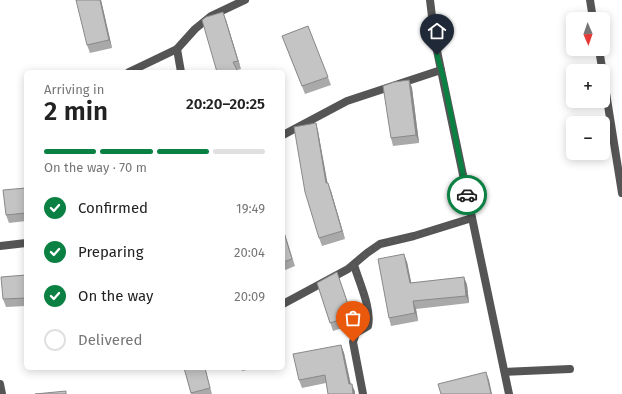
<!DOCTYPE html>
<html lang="en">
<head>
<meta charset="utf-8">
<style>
  body { margin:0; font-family:"Fira Sans",sans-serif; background:#f2f2f2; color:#222; height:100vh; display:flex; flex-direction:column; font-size:15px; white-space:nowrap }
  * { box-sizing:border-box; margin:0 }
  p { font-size:13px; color:#767676 }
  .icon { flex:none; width:22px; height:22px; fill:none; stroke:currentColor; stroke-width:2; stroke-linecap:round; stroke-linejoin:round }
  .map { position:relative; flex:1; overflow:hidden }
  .sheet { position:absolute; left:24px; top:70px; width:261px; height:300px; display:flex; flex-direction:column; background:#fff; border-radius:6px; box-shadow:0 2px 10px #0003 }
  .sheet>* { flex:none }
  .needle { width:26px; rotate:178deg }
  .fabs { position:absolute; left:566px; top:12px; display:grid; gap:8px }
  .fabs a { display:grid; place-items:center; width:44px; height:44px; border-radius:6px; background:#fff; box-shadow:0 2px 10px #0003; font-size:20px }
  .pin { position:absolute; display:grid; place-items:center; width:34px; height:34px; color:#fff; margin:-41px -17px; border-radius:50% 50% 50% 0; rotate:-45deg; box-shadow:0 0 4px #0007 }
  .pin .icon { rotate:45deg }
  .courier { position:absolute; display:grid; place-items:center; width:40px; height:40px; margin:-20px; border:3px solid #0b8043; border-radius:50%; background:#fff; color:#222; box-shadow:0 1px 5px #0007 }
  .head em { font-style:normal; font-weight:600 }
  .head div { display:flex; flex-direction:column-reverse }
  .head { display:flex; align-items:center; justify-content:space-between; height:68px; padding:0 20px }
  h1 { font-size:26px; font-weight:600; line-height:30px }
  .bar { display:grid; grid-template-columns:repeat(4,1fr); gap:6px 4px; align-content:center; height:48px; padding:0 20px }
  .bar i { height:5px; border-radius:3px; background:#e0e0e0 }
  .bar .selected { background:#0b8043 }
  .bar p { grid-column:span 4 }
  ol { padding:0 20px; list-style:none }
  li { display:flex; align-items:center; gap:12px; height:44px }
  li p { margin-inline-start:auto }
  li .icon { padding:4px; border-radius:50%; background:#0b8043; color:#fff; stroke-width:4 }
  li:last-child { color:#767676 }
  li i { width:22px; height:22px; border:2px solid #e0e0e0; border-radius:50% }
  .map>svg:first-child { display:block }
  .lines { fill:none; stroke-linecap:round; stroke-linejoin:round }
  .street { stroke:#555; stroke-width:8 }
  .wall { fill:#a9a9a9 }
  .shaded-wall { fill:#898989 }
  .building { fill:#c4c4c4; stroke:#898989 }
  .done { stroke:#595959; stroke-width:4; stroke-dasharray:0 7.2 }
  .route { stroke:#0b8043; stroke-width:5 }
</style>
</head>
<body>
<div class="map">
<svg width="622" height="394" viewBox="0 0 622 394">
  <rect width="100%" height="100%" fill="#fff"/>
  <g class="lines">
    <g class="street">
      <path d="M430,0l5,41 6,29"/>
      <path d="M590,0l3,19"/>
      <path d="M599,49l23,144"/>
      <path d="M129,72l48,-23"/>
      <path d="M181,72l-4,-23 18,-20 16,-13 34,-16"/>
      <path d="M283,135l64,-34 94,-31 68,324"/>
      <path d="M0,246l26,-3"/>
      <path d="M354,265c5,17 18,44 14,61l-12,7 -3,9 10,52"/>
      <path d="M283,304l65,-35 19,-16 13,-9 34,-8 58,-18"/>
      <path d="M505,372l65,-3"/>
      <path d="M0,384l2,10"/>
    </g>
  </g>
  <g class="wall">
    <path d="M101,0l11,48 -22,5 -3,-8z"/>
    <path d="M206,17l20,3 15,49 -4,1z"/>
    <path d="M308,26l23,59 -26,9 -23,-58z"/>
    <path d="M409,80l3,8 7,55 -26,3 -2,-8z"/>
    <path d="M316,123l2,8 9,52 4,8 14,48 -23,7 -3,-8z"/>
    <path d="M26,188v33l-17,2 -3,-8z"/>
    <path d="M283,228l12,38 -12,5z"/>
    <path d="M407,262l4,21 53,-6 3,8 2,18 -53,6 2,12 -27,5 -2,-8z"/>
    <path d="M337,272l18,52 -22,7 -16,-48z"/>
    <path d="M26,275v31l-20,1 -3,-8z"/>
    <path d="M341,345l3,8 7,31 4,8v2h-27l-2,-11 -24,5 -3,-8z"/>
    <path d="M184,368h21l7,26h-21z"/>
    <path d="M241,368h16l-15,3z"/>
  </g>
  <g class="shaded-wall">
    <path d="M100,0h1l11,48 -3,-8z"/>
    <path d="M223,12l3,8 15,49 -3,-8z"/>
    <path d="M409,80l3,8 7,55 -3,-8z"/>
    <path d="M316,123l2,8 11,60 -3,-8z"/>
    <path d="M328,183l3,8 14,48 -3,-8z"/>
    <path d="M404,254l3,8 6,29 -3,-8z"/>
    <path d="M464,277l3,8 2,18 -3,-7z"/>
    <path d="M413,301l3,8 2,12 -3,-8z"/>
    <path d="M341,345l3,8 8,39 -3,-8z"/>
    <path d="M486,372l3,8 3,14h-1z"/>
    <path d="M352,384l3,8v2h-2z"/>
  </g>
  <g class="building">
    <path d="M76,0h24l9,40 -22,5z"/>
    <path d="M223,12l15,49 -5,1 5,10h-21l-15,-52 4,-3z"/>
    <path d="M308,26l20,51 -26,9 -20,-50z"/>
    <path d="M409,80l7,55 -25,3 -8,-52 11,-4z"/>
    <path d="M316,123l10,60h2l14,48 -23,7 -14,-46 -11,-65z"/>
    <path d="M26,188v25l-20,2 -3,-25z"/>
    <path d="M283,229l9,30 -9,3z"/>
    <path d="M404,254l6,29 54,-6 2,19 -53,5 2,12 -26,5 -11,-59z"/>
    <path d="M337,272l15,44 -22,7 -13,-40z"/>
    <path d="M26,275v23l-23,1 -2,-22z"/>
    <path d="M341,345l8,39h3l1,10h-25l-3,-19 -26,5 -6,-26z"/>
    <path d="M184,368h21l5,20 -19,5z"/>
    <path d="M486,372l5,22h-50l-3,-10z"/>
    <path d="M66,391v3h-31z"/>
  </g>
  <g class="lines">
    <path class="done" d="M353,342l3,-9 12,-7c4,-17 -9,-44 -14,-61l13,-12 13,-9 34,-8 58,-18 -5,-23"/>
    <path class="route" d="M437,55l7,25 23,115"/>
  </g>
</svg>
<div class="fabs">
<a><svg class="needle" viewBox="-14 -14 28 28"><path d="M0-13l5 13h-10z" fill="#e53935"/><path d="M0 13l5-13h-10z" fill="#767676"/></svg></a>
<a>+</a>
<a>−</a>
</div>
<div class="pin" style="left:353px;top:342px;background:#ea580c"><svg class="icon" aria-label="bag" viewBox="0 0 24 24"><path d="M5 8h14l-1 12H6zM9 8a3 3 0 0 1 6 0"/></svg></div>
<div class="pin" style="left:437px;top:55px;background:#1f2937"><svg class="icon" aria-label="home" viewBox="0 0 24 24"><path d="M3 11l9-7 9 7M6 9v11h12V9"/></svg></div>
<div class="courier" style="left:467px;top:195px"><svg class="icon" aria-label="car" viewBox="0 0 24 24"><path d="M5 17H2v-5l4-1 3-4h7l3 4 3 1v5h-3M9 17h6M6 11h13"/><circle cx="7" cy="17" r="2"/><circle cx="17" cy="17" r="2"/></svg></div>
<section class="sheet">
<div class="head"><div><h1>2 min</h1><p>Arriving in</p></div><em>20:20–20:25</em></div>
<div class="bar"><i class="selected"></i><i class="selected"></i><i class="selected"></i><i></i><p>On the way · 70 m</p></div>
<ol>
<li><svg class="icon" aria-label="check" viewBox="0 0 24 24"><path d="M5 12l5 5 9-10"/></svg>Confirmed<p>19:49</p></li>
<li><svg class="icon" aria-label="check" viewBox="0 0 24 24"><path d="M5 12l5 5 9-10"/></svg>Preparing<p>20:04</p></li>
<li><svg class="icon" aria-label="check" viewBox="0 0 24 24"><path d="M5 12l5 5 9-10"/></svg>On the way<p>20:09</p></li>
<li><i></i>Delivered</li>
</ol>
</section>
</div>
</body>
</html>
